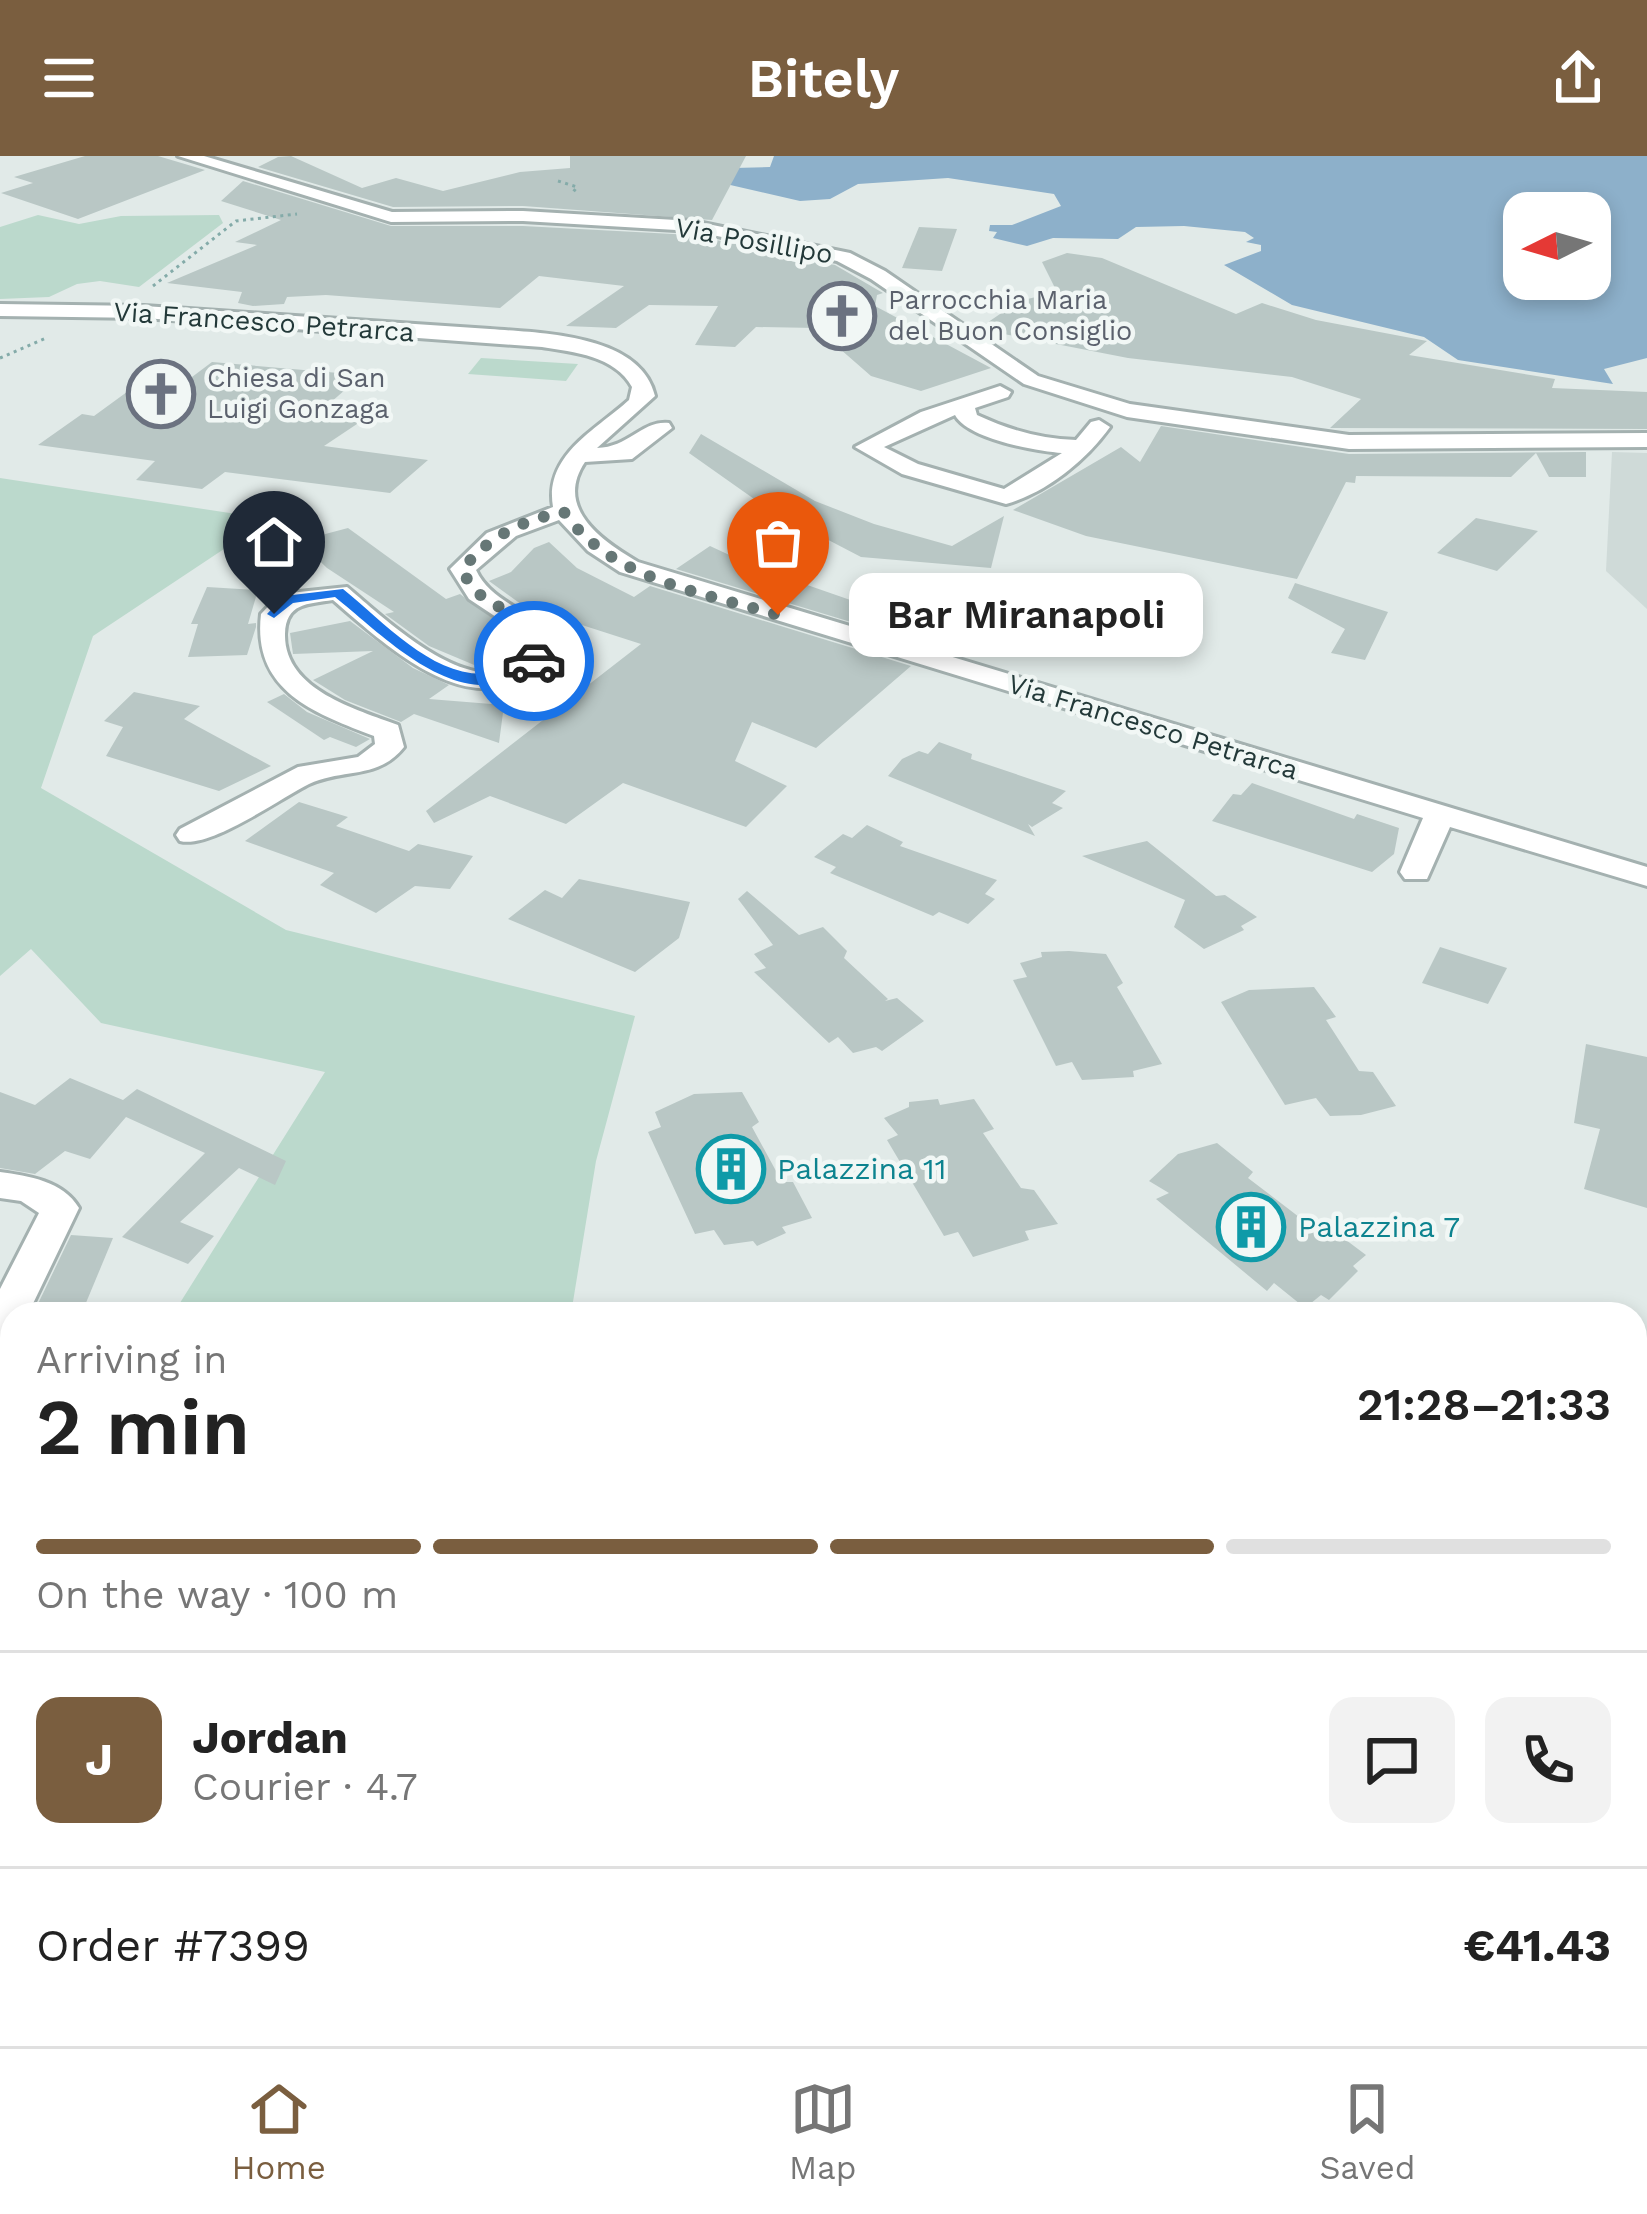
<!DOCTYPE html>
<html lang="en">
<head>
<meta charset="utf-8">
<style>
  body { margin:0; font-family:"Work Sans",sans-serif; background:#f2f2f2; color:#222; height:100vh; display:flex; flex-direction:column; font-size:45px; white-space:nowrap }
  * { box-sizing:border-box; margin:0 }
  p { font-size:39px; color:#767676 }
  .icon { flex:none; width:66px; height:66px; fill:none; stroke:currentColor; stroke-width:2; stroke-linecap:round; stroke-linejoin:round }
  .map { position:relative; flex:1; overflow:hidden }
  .panel { position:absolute; left:0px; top:1146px; width:1647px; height:744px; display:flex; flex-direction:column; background:#fff; border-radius:36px 36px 0 0; box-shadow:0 6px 18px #0003 }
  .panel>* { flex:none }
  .needle { width:78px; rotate:265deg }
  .controls { position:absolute; left:1503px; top:36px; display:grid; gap:24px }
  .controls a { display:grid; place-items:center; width:108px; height:108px; border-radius:24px; background:#fff; box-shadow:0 6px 18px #0003; font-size:60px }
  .pin { position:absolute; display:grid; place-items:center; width:102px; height:102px; color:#fff; margin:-123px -51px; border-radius:50% 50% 50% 0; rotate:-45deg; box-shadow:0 0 12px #0007 }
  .pin .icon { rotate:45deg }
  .courier { position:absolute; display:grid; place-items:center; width:120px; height:120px; margin:-60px; border:9px solid #1a73e8; border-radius:50%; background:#fff; color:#222; box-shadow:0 3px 15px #0007 }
  .bubble { position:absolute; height:84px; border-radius:24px; background:#fff; box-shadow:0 6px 18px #0003; font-size:39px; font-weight:600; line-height:84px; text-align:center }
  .headline em { font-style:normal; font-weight:600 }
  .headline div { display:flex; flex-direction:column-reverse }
  .headline { display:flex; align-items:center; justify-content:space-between; height:204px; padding:0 36px }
  h1 { font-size:78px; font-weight:600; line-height:90px }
  .bar { display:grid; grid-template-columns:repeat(4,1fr); gap:18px 12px; align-content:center; height:144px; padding:0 36px }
  .bar i { height:15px; border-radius:9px; background:#e0e0e0 }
  .bar .active { background:#7a5e3f }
  .bar p { grid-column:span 4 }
  .line { display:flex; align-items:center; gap:30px; padding:0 36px; border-top:3px solid #e0e0e0 }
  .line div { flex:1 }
  .round { display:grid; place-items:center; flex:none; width:126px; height:126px; border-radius:24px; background:#f2f2f2 }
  header { display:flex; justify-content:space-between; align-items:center; height:156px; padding:0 36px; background:#7a5e3f; color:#fff; font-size:54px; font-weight:600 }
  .menu { display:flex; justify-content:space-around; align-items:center; height:168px; border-top:3px solid #e0e0e0; background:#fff; font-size:33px; color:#767676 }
  .menu a { display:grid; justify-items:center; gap:6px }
  .menu .active { color:#7a5e3f }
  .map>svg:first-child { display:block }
  .built { fill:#cfdad8 }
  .green { fill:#bbd9cc }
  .water { fill:#8db0ca; fill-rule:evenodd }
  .building { fill:#b9c7c5 }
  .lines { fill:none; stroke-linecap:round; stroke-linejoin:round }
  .minor-casing { stroke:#a4b1b0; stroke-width:6 }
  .path { stroke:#84aba9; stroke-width:3; stroke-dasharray:3 4.5; stroke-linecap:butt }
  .minor { fill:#fff; fill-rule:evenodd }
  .route { fill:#1a73e8 }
  .done { stroke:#667776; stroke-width:12; stroke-dasharray:0 21.6 }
  .labels { text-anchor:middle; stroke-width:9; stroke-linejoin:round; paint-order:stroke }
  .far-street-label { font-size:27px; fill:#233939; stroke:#f1f7f5 }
  .far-worship-label { font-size:27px; fill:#5b616d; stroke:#f1f7f5; text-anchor:start }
  .culture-label { font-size:30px; fill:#0d838f; stroke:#f1f7f5; text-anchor:start }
</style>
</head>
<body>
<header><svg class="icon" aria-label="menu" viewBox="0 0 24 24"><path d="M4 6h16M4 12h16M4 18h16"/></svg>Bitely<svg class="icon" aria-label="share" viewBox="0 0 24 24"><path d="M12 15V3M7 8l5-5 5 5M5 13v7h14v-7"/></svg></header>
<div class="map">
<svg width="1647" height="1890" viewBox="0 0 1647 1890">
  <rect width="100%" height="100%" fill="#e1eae8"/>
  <path class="built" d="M1612,296l35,1v156l-41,-38z"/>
  <g class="green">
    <path d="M38,59l41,9 42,-8 98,-1 4,8 -84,64 -39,-6 -23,3 -28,13 -49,2v-72z"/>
    <path d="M481,202l97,6 -12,17 -98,-7z"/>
    <path d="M0,322l269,41 -176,117 -52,152 245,142 349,86 -39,145 -25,153h-398l152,-242 -224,-49 -70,-74 -31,27z"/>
    <path d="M12,1188v461l-12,5v-447z"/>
    <path d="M1635,1672l12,5v100l-12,60z"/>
    <path d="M807,1878h319l-2,12h-321z"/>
    <path d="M1454,1878h173l-3,12h-152z"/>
  </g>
  <path class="water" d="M774,0h873v202l-43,11 9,15 -155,-24 -34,-23 -132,-32 -68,-40 37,-14v-6l-15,-3 8,-4 -9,-6 -61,-6 -48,1 -18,12 -65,-1 -26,8 -34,-8 4,-6 -8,-1 1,-6h22l49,-19 -7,-12 -106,-16 -90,6 -28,15 -30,2 -74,-17 8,-16 36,-1zM1524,57h66v66h-66z"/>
  <g class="building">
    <path d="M85,0h73l47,14 -127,49 -77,-26 32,-10 -19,-6z"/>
    <path d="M291,0l71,32 34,-10 47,13 77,-19 50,-4v-12h176l-34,64 -189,-14 -130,1 -135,-40 20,-10z"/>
    <path d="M243,25l148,45h132l169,9 143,30 48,28 -6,2 -2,11 116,62 -70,23 -50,-15 -55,-48 -60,-1 -21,20 -40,-2 23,-39 -69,-1 -33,23 -50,-2 58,-40 -85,-10 -39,32 -174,-13 -39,2 -3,7 -31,2 -15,-3 4,-11 -75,-9 90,-38 -22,-3 46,-22 -60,-19z"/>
    <path d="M919,71l38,2 -15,42 -40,-3z"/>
    <path d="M1067,97l35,5 134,56 26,-11 54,17 111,21 -18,14 146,24 -3,9 95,4v37l-317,-1 31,-29 -69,-22 -164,-19 -150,-29 41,-28 38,-9 -15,-30z"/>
    <path d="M212,206l150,13 -40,35 44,8 -42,28 104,14 -38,33 -165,-21 -23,17 -66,-9 19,-19 -117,-16 44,-31 12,2 48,-35 38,5z"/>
    <path d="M1161,270l188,28 237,-2v25h-37l-13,-24 -25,24 -155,-1 -1,7 -9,-1 -49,97 -211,-43 -73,-26 108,-63 19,15z"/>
    <path d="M701,278l114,67 59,23 78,22 52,-30 -13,52 -130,-11 -94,-49 -78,-55z"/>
    <path d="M1476,362l62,13 -41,40 -60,-18z"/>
    <path d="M348,372l98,71 14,-5 61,45 -42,28 -50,-21 -44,-32 9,-2 -67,-44 -28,-27z"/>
    <path d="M549,386l28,26 57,29 16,-11 261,80 -95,82 -64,-26 -17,39 52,25 -41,41 -123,-44 -57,41 -76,-28 -56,27 -8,-12 215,-167 -84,-27 -10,6 -58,-42 22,-9 23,-24z"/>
    <path d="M710,390l43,20 195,68 -15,13 -257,-78z"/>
    <path d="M1295,427l93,29 -23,48 -34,-7 14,-24 -57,-31z"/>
    <path d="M207,431l51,3 -10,34 8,-1v4l-9,28 -59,2 10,-33h-7z"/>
    <path d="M350,465l63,47 36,17 -20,14 75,6 -5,38 -85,-29 -13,8 -56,-22 -32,-20 60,-29 -80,3 -3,-21z"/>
    <path d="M134,536l66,14 -16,13 87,47 -52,25 -113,-35 17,-29 -19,-6z"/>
    <path d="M284,538l23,18 63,27 -14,8 -26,-10 -6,3 -57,-38z"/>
    <path d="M939,586l33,12 -1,5 95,32 -14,12 11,5 -31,19 -4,-3 7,12 -147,-60 14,-17 17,-8 9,3z"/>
    <path d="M1252,627l102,36 3,-5 42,14 -5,26 -22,18 -160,-51 21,-27 8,1z"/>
    <path d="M299,646l49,15 -12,9 73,25 9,-7 55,12 -23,33 -35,-3 -39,27 -56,-28 14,-12 -89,-32z"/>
    <path d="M867,669l36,17 -3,4 97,34 -12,14 10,5 -27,25 -29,-12 -6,4 -103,-43 6,-6 -22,-10 29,-23 9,4z"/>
    <path d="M1147,685l69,55 9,-1 32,22 -16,9 3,4 -40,19 -30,-22 11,-27 -103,-44z"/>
    <path d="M579,723l111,23 -11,36 -44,34 -127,-53 37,-29 17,8z"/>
    <path d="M747,735l52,44 24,-8 24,24 -3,7 44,41 -3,2 12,-3 27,23 -42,30 -6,-4 -23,6 -15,-16 -9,6 -75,-71 12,-4 -12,-14 19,-9 -35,-46z"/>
    <path d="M1440,791l67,21 -19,36 -66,-21z"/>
    <path d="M1069,795l37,3 17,29 -6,4 45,77 -29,7 1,6 -52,3 -10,-18 -16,4 -43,-86 14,-3 -7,-14 22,-6 -1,-5z"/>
    <path d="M1314,831l22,30 -10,3 33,51 14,1 23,34 -35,9 -31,1 -14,-18 -31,7 -64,-103 28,-12z"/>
    <path d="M1586,888l61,13v151l-63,-19 16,-60 -26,-6z"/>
    <path d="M70,922l53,22 14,-11 149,72 -11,24 -36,-17 -59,54 34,14 -26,28 -66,-27 83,-84 -79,-36 -36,42 -25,-8 -30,23 -35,-6v-76l35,13z"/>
    <path d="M742,936l17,30 -7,5 30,55h11l19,36 -30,9 4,6 -29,13 -4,-5 -29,4 -10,-15 -19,4 -47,-102 13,-5 -6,-15 39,-18z"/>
    <path d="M938,943l2,6 34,-6 20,30 -11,4 38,55 13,2 24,34 -33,7 4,9 -56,17 -15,-25 -14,4 -57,-96 11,-5 -14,-17 25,-11v-5z"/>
    <path d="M1217,987l36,29 -5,6 68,52 10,-5 40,30 -13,11 5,5 -29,29 -8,-5 -16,13 -31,-25 -7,8 -111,-92 13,-6 -20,-12 29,-27z"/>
    <path d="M71,1079l42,3 -30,72h-48z"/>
  </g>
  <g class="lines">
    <g class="minor-casing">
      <g id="minor">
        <path d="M178,0h26l188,56 131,-1 170,10 157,32 35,18 153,105 92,28 219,31 298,-2v14l-298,2 -222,-32 -103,-33 -153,-105 -34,-18 -144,-30 -170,-10 -132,1z"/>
        <path d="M0,148l144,2 346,23c50,4 151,5 165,67l-58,52c33,-1 45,-28 72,-25l3,5 -40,31 -47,3c-31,46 17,79 53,100l1009,305v19l-197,-59 -23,52h-22l-5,-7 23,-54 -803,-246 -32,-21 -29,-31 -43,16 -40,34c16,35 63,42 86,74 -72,97 -163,13 -229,-44 -26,4 -47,3 -48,34 -1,56 71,75 113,91l6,22c-26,33 -61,21 -95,37 -30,15 -99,65 -129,57l-4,-6 4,-6 118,-62 60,-10 17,-13 -1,-8c-60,-23 -122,-45 -113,-122l19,-20 67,-7c35,29 120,112 169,77 7,-5 13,-14 19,-21l-66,-44 -19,-30 37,-36 66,-26c-9,-52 43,-77 76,-107l3,-13c-17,-31 -58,-35 -90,-40l-398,-29 -144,-2z"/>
        <path d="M1000,230l11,6 -3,5 -33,11 2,7c32,15 64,24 99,25l15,-18 8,-2 11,7c-24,33 -62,65 -104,77l-104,-30 -47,-27 66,-35zM955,259c13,24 81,36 107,38l-58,36 -86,-25 -34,-17z"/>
        <path d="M0,1016c29,4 63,9 79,36l-51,106h-16v27l-12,3v-55l39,-76 -18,-12 -21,-3z"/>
        <path d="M12,1647v48l-12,4v-48z"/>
        <path d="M525,1878h56l4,12h-56z"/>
      </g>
    </g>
    <g class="path">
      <path d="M558,25l19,6 -6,8"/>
      <path d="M153,130l83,-65 61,-7"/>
      <path d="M0,202l46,-20"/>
    </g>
    <use href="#minor" class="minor"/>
  </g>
  <path class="route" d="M343,433c54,44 115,117 186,69l13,3c-72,66 -151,-19 -207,-64l-42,6 -19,15 -7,-4 17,-18z"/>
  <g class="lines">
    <path class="done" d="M534,505l15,-17c-19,-35 -74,-33 -86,-75 24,-32 62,-50 101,-57 47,68 140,81 214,103"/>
  </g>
  <defs>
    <g id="church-ring" transform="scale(3.45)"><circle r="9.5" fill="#f1f7f5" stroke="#6b7280" stroke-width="1.5"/><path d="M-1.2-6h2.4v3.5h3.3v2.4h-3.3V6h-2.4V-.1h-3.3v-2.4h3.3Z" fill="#6b7280"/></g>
    <g id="building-ring" transform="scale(3.45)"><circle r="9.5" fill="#f1f7f5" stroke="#0f9aa8" stroke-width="1.5"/><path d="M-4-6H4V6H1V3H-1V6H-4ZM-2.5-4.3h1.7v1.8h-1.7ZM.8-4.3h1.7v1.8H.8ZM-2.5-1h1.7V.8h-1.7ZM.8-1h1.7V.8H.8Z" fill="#0f9aa8"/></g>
  </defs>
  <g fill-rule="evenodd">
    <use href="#church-ring" x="842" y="160"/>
    <use href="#church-ring" x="161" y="238"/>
    <use href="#building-ring" x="731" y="1013"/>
    <use href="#building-ring" x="1251" y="1071"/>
  </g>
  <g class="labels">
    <g class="far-street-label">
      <text transform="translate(754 85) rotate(10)" y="9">Via Posillipo</text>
      <text transform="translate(264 166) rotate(4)" y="9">Via Francesco Petrarca</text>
      <text transform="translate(1153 571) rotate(17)" y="9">Via Francesco Petrarca</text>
    </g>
    <g class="far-worship-label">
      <text x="888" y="153">Parrocchia Maria<tspan x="888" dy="31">del Buon Consiglio</tspan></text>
      <text x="207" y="231">Chiesa di San<tspan x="207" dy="31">Luigi Gonzaga</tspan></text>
    </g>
    <g class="culture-label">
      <text x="777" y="1023">Palazzina 11</text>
      <text x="1298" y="1081">Palazzina 7</text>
    </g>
  </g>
</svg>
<div class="controls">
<a><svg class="needle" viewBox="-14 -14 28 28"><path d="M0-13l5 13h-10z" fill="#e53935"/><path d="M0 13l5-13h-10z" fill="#767676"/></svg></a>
</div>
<div class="pin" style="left:778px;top:459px;background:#ea580c"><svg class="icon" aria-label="bag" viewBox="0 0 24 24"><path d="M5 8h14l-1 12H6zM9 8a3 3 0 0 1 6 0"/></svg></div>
<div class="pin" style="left:274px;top:458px;background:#1f2937"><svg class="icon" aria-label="home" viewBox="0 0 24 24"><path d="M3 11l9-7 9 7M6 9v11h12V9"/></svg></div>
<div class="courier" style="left:534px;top:505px"><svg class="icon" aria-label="car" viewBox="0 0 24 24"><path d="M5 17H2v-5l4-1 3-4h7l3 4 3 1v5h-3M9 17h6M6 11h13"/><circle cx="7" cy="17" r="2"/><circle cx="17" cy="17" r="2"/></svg></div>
<div class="bubble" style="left:849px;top:417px;width:354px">Bar Miranapoli</div>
<section class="panel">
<div class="headline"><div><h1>2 min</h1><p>Arriving in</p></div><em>21:28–21:33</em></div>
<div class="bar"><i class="active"></i><i class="active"></i><i class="active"></i><i></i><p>On the way · 100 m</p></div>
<div class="line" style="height:216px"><b class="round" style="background:#7a5e3f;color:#fff">J</b><div><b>Jordan</b><p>Courier · 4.7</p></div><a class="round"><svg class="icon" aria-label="chat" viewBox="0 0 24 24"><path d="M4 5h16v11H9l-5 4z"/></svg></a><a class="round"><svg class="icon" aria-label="phone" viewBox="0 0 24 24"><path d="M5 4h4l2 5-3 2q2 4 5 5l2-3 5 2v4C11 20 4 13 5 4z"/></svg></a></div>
<div class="line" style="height:156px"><div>Order #7399</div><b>€41.43</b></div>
</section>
</div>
<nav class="menu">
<a class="active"><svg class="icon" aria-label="home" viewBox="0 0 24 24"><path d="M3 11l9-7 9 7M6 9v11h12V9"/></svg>Home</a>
<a><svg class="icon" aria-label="map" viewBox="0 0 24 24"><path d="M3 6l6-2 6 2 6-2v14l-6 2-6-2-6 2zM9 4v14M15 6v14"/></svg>Map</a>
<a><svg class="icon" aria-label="saved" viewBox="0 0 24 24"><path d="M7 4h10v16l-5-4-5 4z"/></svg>Saved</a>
</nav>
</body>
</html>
